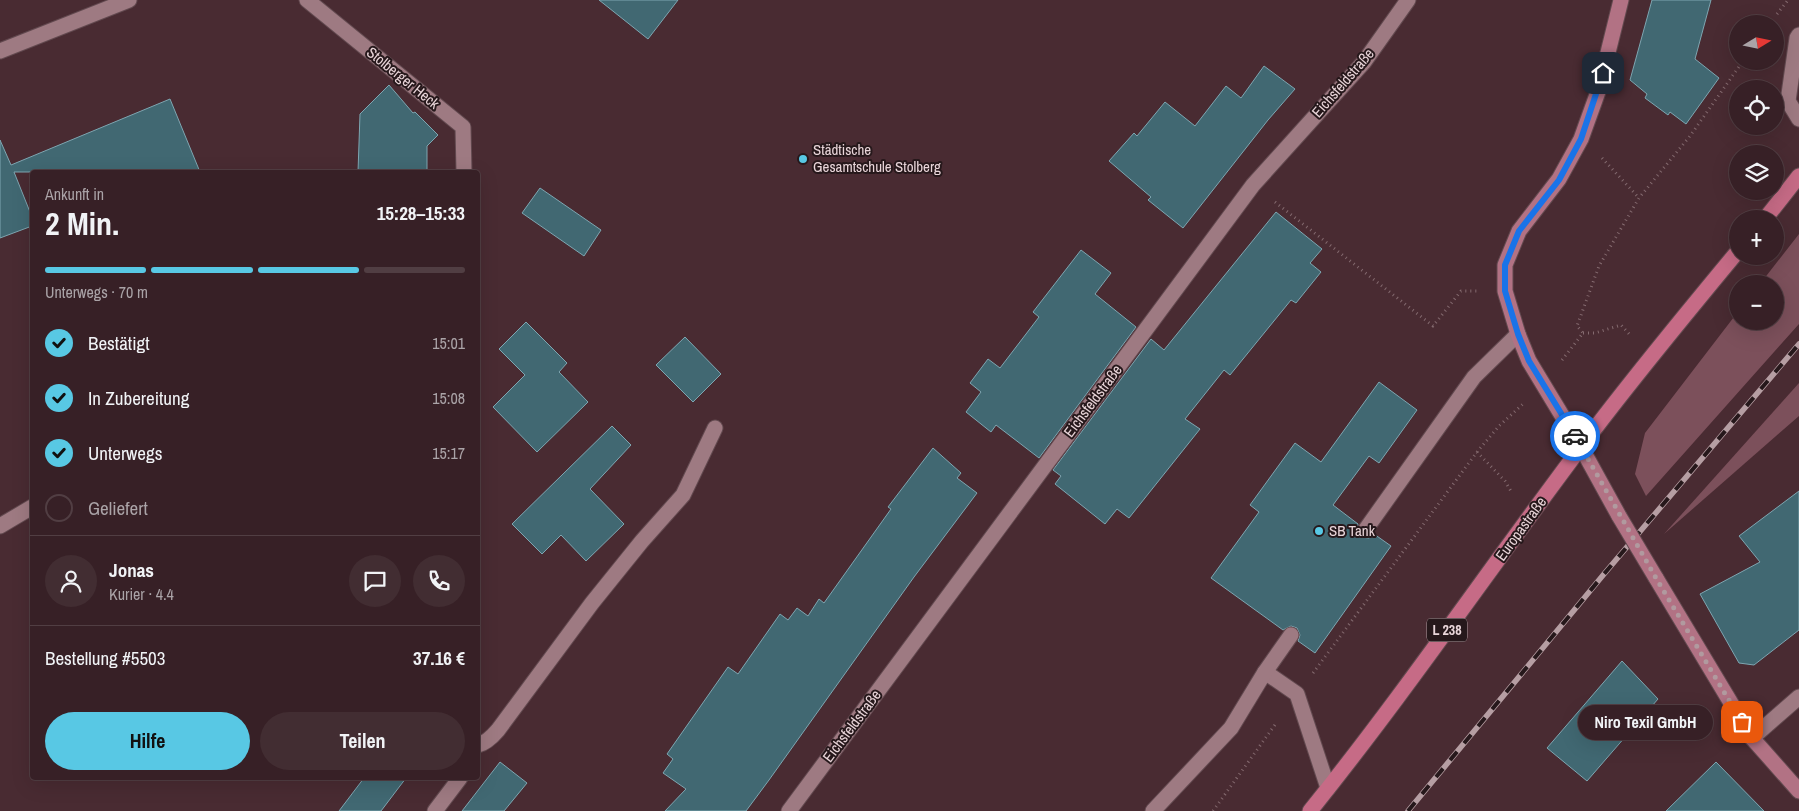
<!DOCTYPE html>
<html lang="de">
<head>
<meta charset="utf-8">
<style>
  body { margin:0; font-family:"Archivo Narrow",sans-serif; background:#422d32; color:#f1f3f6; height:100vh; display:flex; flex-direction:column; font-size:19px; white-space:nowrap }
  * { box-sizing:border-box; margin:0 }
  p { font-size:16px; color:#aaa3a7 }
  .icon { flex:none; width:28px; height:28px; fill:none; stroke:currentColor; stroke-width:2; stroke-linecap:round; stroke-linejoin:round }
  .map { position:relative; flex:1; overflow:hidden }
  .drawer { position:absolute; left:30px; top:170px; width:450px; height:610px; display:flex; flex-direction:column; background:#372026; border-radius:5px; box-shadow:0 5px 20px #0002,0 0 0 1px #513e43 }
  .drawer>* { flex:none }
  .needle { width:32px; rotate:80deg }
  .fabs { position:absolute; left:1729px; top:15px; display:grid; gap:10px }
  .fabs a { display:grid; place-items:center; width:55px; height:55px; border-radius:50%; background:#372026; box-shadow:0 5px 20px #0002,0 0 0 1px #513e43; font-size:25px }
  .pin { position:absolute; display:grid; place-items:center; width:42px; height:42px; color:#fff; margin:-21px; border-radius:10px; box-shadow:0 2px 8px #0006 }
  .courier { position:absolute; display:grid; place-items:center; width:50px; height:50px; margin:-25px; border:4px solid #1a73e8; border-radius:50%; background:#fff; color:#222; box-shadow:0 1px 6px #0007 }
  .bubble { position:absolute; height:35px; border-radius:18px; background:#372026; box-shadow:0 5px 20px #0002,0 0 0 1px #513e43; font-size:16px; font-weight:800; line-height:35px; text-align:center }
  .headline em { font-style:normal; font-weight:800 }
  .headline div { display:flex; flex-direction:column-reverse }
  .headline { display:flex; align-items:center; justify-content:space-between; height:85px; padding:0 15px }
  h1 { font-size:32px; font-weight:800; line-height:38px }
  .bar { display:grid; grid-template-columns:repeat(4,1fr); gap:8px 5px; align-content:center; height:60px; padding:0 15px }
  .bar i { height:6px; border-radius:4px; background:#513e43 }
  .bar .active { background:#58c8e4 }
  .bar p { grid-column:span 4 }
  .line { display:flex; align-items:center; gap:12px; padding:0 15px; border-top:1px solid #513e43 }
  .line div { flex:1 }
  .round { display:grid; place-items:center; flex:none; width:52px; height:52px; border-radius:26px; background:#422d32 }
  ol { padding:0 15px; list-style:none }
  li { display:flex; align-items:center; gap:15px; height:55px }
  li p { margin-inline-start:auto }
  li .icon { padding:5px; border-radius:50%; background:#58c8e4; color:#111; stroke-width:4 }
  li:last-child { color:#aaa3a7 }
  li i { width:28px; height:28px; border:2px solid #513e43; border-radius:50% }
  .action { display:flex; gap:10px; margin-top:auto; padding:10px 15px }
  .action a { flex:1; height:58px; border-radius:30px; background:#58c8e4; color:#111; font-size:20px; font-weight:800; line-height:58px; text-align:center }
  .action a+a { background:#422d32; color:#f1f3f6 }
  .map>svg:first-child { display:block }
  .green { fill:#7c505b }
  .building { fill:#416872; stroke:#7ea6b1 }
  .lines { fill:none; stroke-linecap:round; stroke-linejoin:round }
  .lane-casing { stroke:#62494f; stroke-width:17 }
  .street-casing { stroke:#62494f; stroke-width:17 }
  .secondary-casing { stroke:#62494f; stroke-width:17 }
  .primary-casing { stroke:#62494f; stroke-width:17 }
  .path { stroke:#846a6f; stroke-width:3; stroke-dasharray:1 4; stroke-linecap:butt }
  .lane { stroke:#9e7a82; stroke-width:15 }
  .street { stroke:#9e7a82; stroke-width:15 }
  .secondary { stroke:#b27284; stroke-width:15 }
  .primary { stroke:#c66b86; stroke-width:15 }
  .rail-casing { stroke:#b69ea3; stroke-width:5.5 }
  .rail { stroke:#26181b; stroke-width:4; stroke-dasharray:11; stroke-linecap:butt }
  .secondary-bridge-casing { stroke:#62494f; stroke-width:17; stroke-linecap:butt }
  .secondary-bridge { stroke:#b27284; stroke-width:15 }
  .done { stroke:#b19a9f; stroke-width:5; stroke-dasharray:0 9 }
  .route { stroke:#1a73e8; stroke-width:6 }
  .poi-dot { fill:#58c8e4; stroke:#26181b; stroke-width:2 }
  .labels { text-anchor:middle; stroke-width:4; stroke-linejoin:round; paint-order:stroke }
  .shield { fill:#26181b; stroke:#ae9ca0; stroke-width:1 }
  .shield-label { font-size:14px; font-weight:bold; fill:#e9d5d9 }
  .street-label { font-size:15px; fill:#e9d5d9; stroke:#26181b }
  .poi-label { font-size:15px; fill:#e9d5d9; stroke:#26181b; text-anchor:start }
</style>
</head>
<body>
<div class="map">
<svg width="1799" height="811" viewBox="0 0 1799 811">
  <rect width="100%" height="100%" fill="#492b32"/>
  <g class="green">
    <path d="M1799,234v90l-153,172 -11,-22 10,-41 92,-120 1,8h37v-37h-15z"/>
    <path d="M1799,383v33l-135,118z"/>
  </g>
  <g class="building">
    <path d="M599,0h79l-30,39z"/>
    <path d="M1652,0h59l-16,59 24,19 -33,46 -16,-12 -2,3 -23,-17 2,-4 -17,-14z"/>
    <path d="M1264,66l31,23 -27,31 -85,108 -35,-28 3,-3 -42,-36 25,-28 3,3 28,-34 30,24 31,-40 15,12z"/>
    <path d="M389,85l24,28 2,-1 23,23 -11,11v26h-69l2,-58z"/>
    <path d="M170,99l30,73h-186l18,45v9l-32,12v-98l11,25z"/>
    <path d="M540,188l61,42 -17,26 -62,-43z"/>
    <path d="M1276,212l46,37 -12,14 11,9 -25,31 -5,-3 -61,75 -6,-5 -39,49 15,10 -71,89 -12,-9 -12,15 -50,-40 6,-8 -8,-6 98,-131 13,11z"/>
    <path d="M1081,250l30,23 -16,21 41,33 -97,131 -43,-33 -5,7 -25,-20 15,-20 -11,-9 18,-24 12,9 39,-51 -6,-5z"/>
    <path d="M526,322l41,41 -8,9 29,30 -51,50 -44,-45 32,-32 -26,-26z"/>
    <path d="M685,337l36,37 -28,28 -37,-37z"/>
    <path d="M1379,382l38,28 -38,53 -10,-7 -36,49 25,19 -1,8 4,5 8,1 5,-4 17,12 -76,107 -17,-12 2,-6 -3,-7 -6,-2 -8,4 -72,-52 48,-66 -9,-7 45,-62 26,19z"/>
    <path d="M612,426l19,19 -41,44 34,35 -38,37 -25,-26 -19,19 -30,-30z"/>
    <path d="M933,448l28,25 -4,5 20,15 -63,84 -145,203 -23,31h-81l21,-22 -23,-16 10,-14 -6,-5 61,-87 10,7 42,-60 8,6 9,-12 11,8 11,-17 5,4 67,-94 -3,-2z"/>
    <path d="M1799,491v139l-45,35 -15,-2 -39,-69 60,-32 -21,-26z"/>
    <path d="M1622,661l36,38 -71,82 -40,-33z"/>
    <path d="M500,762l27,21 -23,28h-42z"/>
    <path d="M1716,762l48,49h-98z"/>
    <path d="M364,778h42l-25,33h-42z"/>
  </g>
  <g class="lines">
    <g class="lane-casing">
      <g id="lane">
        <path d="M1366,529l108,-152 44,-43"/>
        <path d="M1265,672l32,22 31,94"/>
        <path d="M478,745c8,-2 14,-8 20,-15l94,-127 50,-62 41,-46 32,-67"/>
        <path d="M1153,811l78,-83 34,-56 26,-37"/>
      </g>
    </g>
    <g class="street-casing">
      <g id="street">
        <path d="M307,0l156,127 1,45"/>
        <path d="M1799,35l-2,3 -9,63 11,18"/>
        <path d="M0,51l129,-51"/>
        <path d="M0,526l32,-19"/>
        <path d="M1752,738l47,-41"/>
        <path d="M435,811l25,-33"/>
        <path d="M789,811l464,-626 111,-123 44,-62"/>
      </g>
    </g>
    <g class="secondary-casing">
      <g id="secondary">
        <path d="M1619,516l-38,-69 -52,-86 -11,-27 -13,-43v-26l14,-34 40,-52 22,-40 18,-50 22,-89"/>
        <path d="M1656,578l96,160 47,53"/>
      </g>
    </g>
    <g class="primary-casing">
      <g id="primary">
        <path d="M1765,219l34,-43"/>
        <path d="M1310,811c95,-118 180,-243 271,-364 50,-67 103,-131 157,-196"/>
      </g>
    </g>
    <g class="path">
      <path d="M1777,14l11,-14"/>
      <path d="M1602,158l37,40"/>
      <path d="M1275,202l158,124 28,-35h16"/>
      <path d="M1583,333h12l26,-8 10,11"/>
      <path d="M1562,360l21,-27 -6,-7 22,-60 40,-68 51,-62 53,-75"/>
      <path d="M1477,452l28,29 7,12"/>
      <path d="M1313,673l164,-221 22,-26 24,-22"/>
      <path d="M1213,811l64,-89"/>
    </g>
    <use href="#lane" class="lane"/>
    <use href="#street" class="street"/>
    <use href="#secondary" class="secondary"/>
    <use href="#primary" class="primary"/>
    <g class="rail-casing">
      <path id="rail" d="M1408,811l196,-237 195,-230"/>
    </g>
    <use href="#rail" class="rail"/>
    <g class="secondary-bridge-casing">
      <path id="secondary-bridge" d="M1619,516l37,62"/>
    </g>
    <use href="#secondary-bridge" class="secondary-bridge"/>
  </g>
  <g class="lines">
    <path class="done" d="M1575,436l81,142 86,144"/>
    <path class="route" d="M1575,436l-46,-75 -11,-27 -13,-43v-26l14,-34 40,-51 22,-41 22,-66"/>
  </g>
  <g class="poi-dot">
    <circle cx="803" cy="159" r="5"/>
    <circle cx="1319" cy="531" r="5"/>
  </g>
  <g class="labels">
    <rect class="shield" x="1427" y="618.5" width="40" height="23" rx="4"/>
    <g class="shield-label">
      <text x="1447" y="635">L 238</text>
    </g>
    <g class="street-label">
      <text transform="translate(403 78) rotate(39)" y="5">Stolberger Heck</text>
      <text transform="translate(1343 83) rotate(-49)" y="5">Eichsfeldstraße</text>
      <text transform="translate(1093 401) rotate(-53)" y="5">Eichsfeldstraße</text>
      <text transform="translate(1521 529) rotate(-54)" y="5">Europastraße</text>
      <text transform="translate(852 726) rotate(-53)" y="5">Eichsfeldstraße</text>
    </g>
    <g class="poi-label">
      <text x="813" y="155">Städtische<tspan x="813" dy="17">Gesamtschule Stolberg</tspan></text>
      <text x="1329" y="536">SB Tank</text>
    </g>
  </g>
</svg>
<div class="fabs">
<a><svg class="needle" viewBox="-14 -14 28 28"><path d="M0-13l5 13h-10z" fill="#e53935"/><path d="M0 13l5-13h-10z" fill="#aaa3a7"/></svg></a>
<a><svg class="icon" aria-label="locate" viewBox="0 0 24 24"><circle cx="12" cy="12" r="6"/><path d="M12 2v4M12 18v4M2 12h4M18 12h4"/></svg></a>
<a><svg class="icon" aria-label="layers" viewBox="0 0 24 24"><path d="M12 4l9 5-9 5-9-5zM3 14l9 5 9-5"/></svg></a>
<a>+</a>
<a>−</a>
</div>
<div class="pin" style="left:1742px;top:722px;background:#ea580c"><svg class="icon" aria-label="bag" viewBox="0 0 24 24"><path d="M5 8h14l-1 12H6zM9 8a3 3 0 0 1 6 0"/></svg></div>
<div class="pin" style="left:1603px;top:73px;background:#1f2937"><svg class="icon" aria-label="home" viewBox="0 0 24 24"><path d="M3 11l9-7 9 7M6 9v11h12V9"/></svg></div>
<div class="courier" style="left:1575px;top:436px"><svg class="icon" aria-label="car" viewBox="0 0 24 24"><path d="M5 17H2v-5l4-1 3-4h7l3 4 3 1v5h-3M9 17h6M6 11h13"/><circle cx="7" cy="17" r="2"/><circle cx="17" cy="17" r="2"/></svg></div>
<div class="bubble" style="left:1578px;top:705px;width:135px">Niro Texil GmbH</div>
<section class="drawer">
<div class="headline"><div><h1>2 Min.</h1><p>Ankunft in</p></div><em>15:28–15:33</em></div>
<div class="bar"><i class="active"></i><i class="active"></i><i class="active"></i><i></i><p>Unterwegs · 70 m</p></div>
<ol>
<li><svg class="icon" aria-label="check" viewBox="0 0 24 24"><path d="M5 12l5 5 9-10"/></svg>Bestätigt<p>15:01</p></li>
<li><svg class="icon" aria-label="check" viewBox="0 0 24 24"><path d="M5 12l5 5 9-10"/></svg>In Zubereitung<p>15:08</p></li>
<li><svg class="icon" aria-label="check" viewBox="0 0 24 24"><path d="M5 12l5 5 9-10"/></svg>Unterwegs<p>15:17</p></li>
<li><i></i>Geliefert</li>
</ol>
<div class="line" style="height:90px"><a class="round"><svg class="icon" aria-label="person" viewBox="0 0 24 24"><circle cx="12" cy="8" r="4"/><path d="M4 21q1-7 8-7t8 7"/></svg></a><div><b>Jonas</b><p>Kurier · 4.4</p></div><a class="round"><svg class="icon" aria-label="chat" viewBox="0 0 24 24"><path d="M4 5h16v11H9l-5 4z"/></svg></a><a class="round"><svg class="icon" aria-label="phone" viewBox="0 0 24 24"><path d="M5 4h4l2 5-3 2q2 4 5 5l2-3 5 2v4C11 20 4 13 5 4z"/></svg></a></div>
<div class="line" style="height:65px"><div>Bestellung #5503</div><b>37.16 €</b></div>
<div class="action"><a>Hilfe</a><a>Teilen</a></div>
</section>
</div>
</body>
</html>
